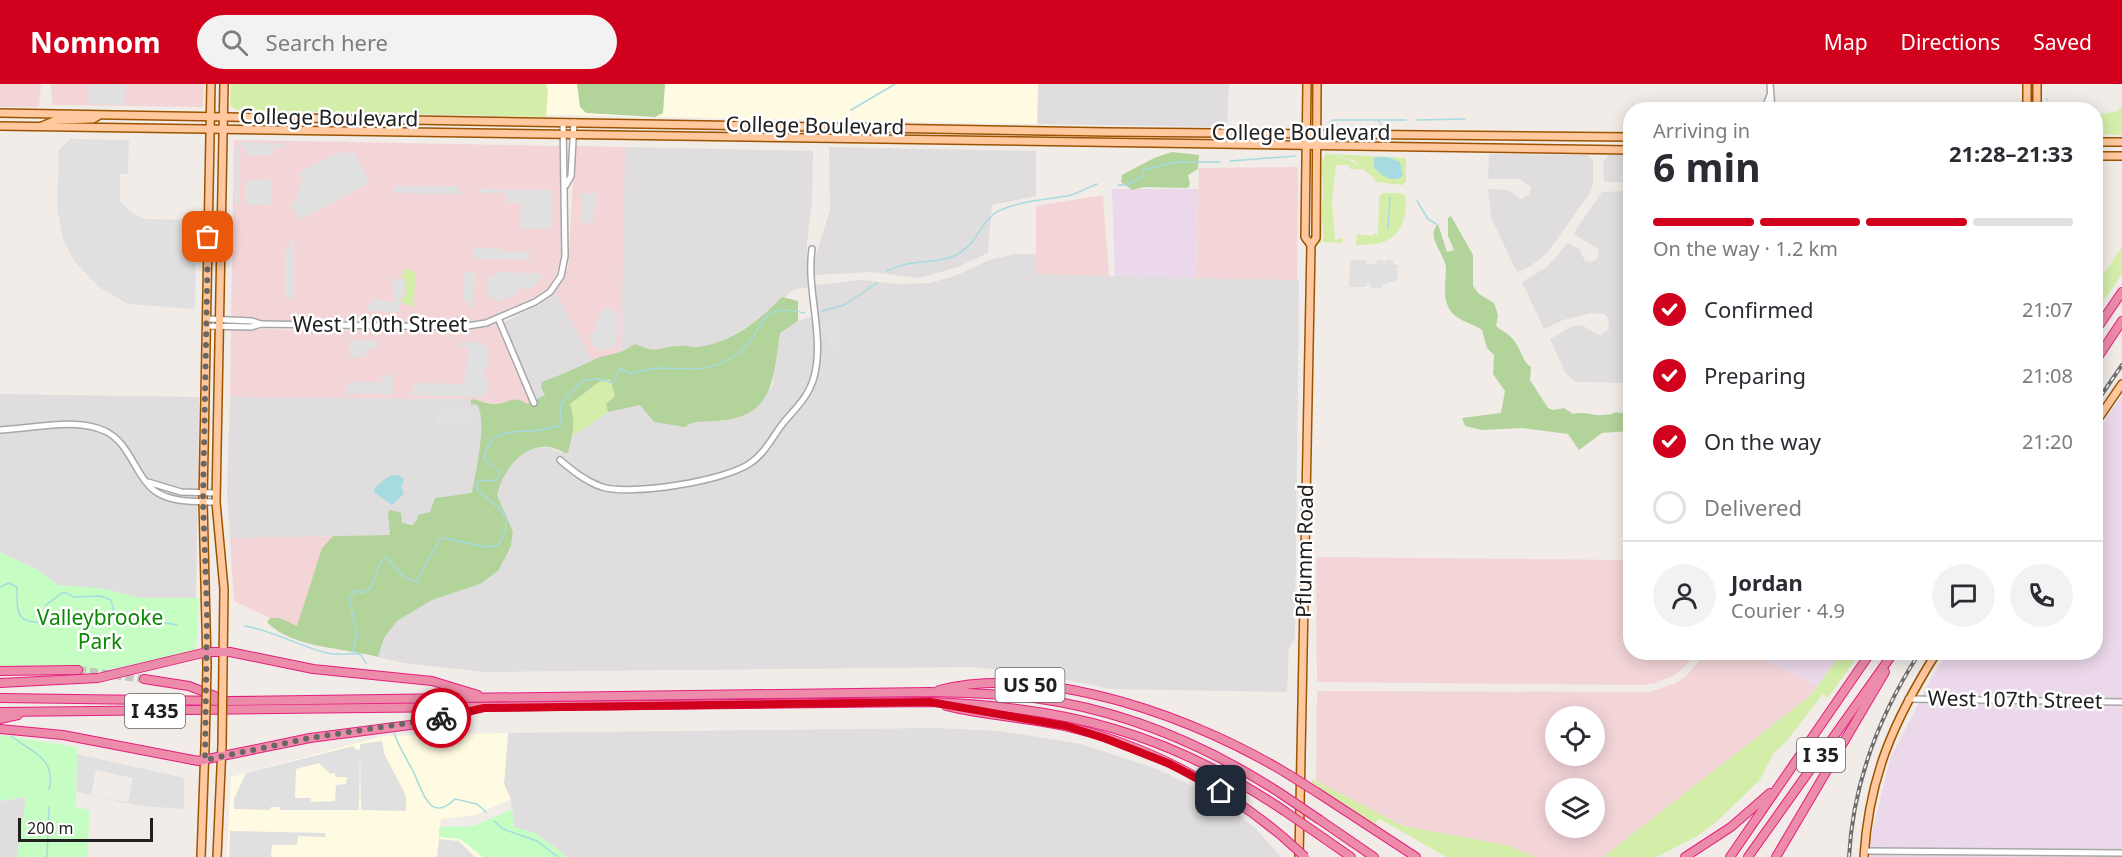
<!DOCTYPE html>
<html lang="en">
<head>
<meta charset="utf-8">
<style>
  body { margin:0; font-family:"Noto Sans",sans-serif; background:#f2f2f3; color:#2b2b33; height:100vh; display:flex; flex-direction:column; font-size:22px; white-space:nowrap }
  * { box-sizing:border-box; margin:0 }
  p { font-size:20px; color:#7c7c81 }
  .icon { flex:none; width:33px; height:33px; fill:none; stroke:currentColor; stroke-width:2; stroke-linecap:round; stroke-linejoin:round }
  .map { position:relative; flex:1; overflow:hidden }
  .details { position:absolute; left:1623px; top:18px; width:480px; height:558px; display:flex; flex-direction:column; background:#fff; border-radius:24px; box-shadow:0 3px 15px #0003 }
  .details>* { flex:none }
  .fabs { position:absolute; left:1545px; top:622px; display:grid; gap:12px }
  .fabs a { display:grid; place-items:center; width:60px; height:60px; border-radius:50%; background:#fff; box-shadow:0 3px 15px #0003; font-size:30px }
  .scale { position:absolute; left:18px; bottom:15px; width:135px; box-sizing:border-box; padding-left:6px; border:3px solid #202020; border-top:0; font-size:16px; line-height:21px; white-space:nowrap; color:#202020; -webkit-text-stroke:4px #fff; paint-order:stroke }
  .pin { position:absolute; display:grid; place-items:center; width:51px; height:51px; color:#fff; margin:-26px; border-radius:12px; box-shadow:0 3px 9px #0006 }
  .courier { position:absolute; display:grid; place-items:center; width:60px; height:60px; margin:-30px; border:4px solid #d1001c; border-radius:50%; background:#fff; color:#222; box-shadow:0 2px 8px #0007 }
  .headline em { font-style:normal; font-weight:700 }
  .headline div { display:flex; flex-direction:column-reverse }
  .headline { display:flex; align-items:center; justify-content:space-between; height:102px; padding:0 30px }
  h1 { font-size:39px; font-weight:700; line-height:45px }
  .bar { display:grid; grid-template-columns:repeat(4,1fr); gap:9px 6px; align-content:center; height:72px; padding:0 30px }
  .bar i { height:8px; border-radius:4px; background:#e1e1e2 }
  .bar .on { background:#d1001c }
  .bar p { grid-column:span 4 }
  .line { display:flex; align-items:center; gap:15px; padding:0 30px; border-top:2px solid #e1e1e2 }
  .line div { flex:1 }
  .round { display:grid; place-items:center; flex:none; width:63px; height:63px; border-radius:32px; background:#f2f2f3 }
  ol { padding:0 30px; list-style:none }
  li { display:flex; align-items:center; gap:18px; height:66px }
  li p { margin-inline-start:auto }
  li .icon { padding:6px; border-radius:50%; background:#d1001c; color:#fff; stroke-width:4 }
  li:last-child { color:#7c7c81 }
  li i { width:33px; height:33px; border:3px solid #e1e1e2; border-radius:50% }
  header { display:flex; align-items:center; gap:36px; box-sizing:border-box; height:84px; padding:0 30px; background:#d1001c; color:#fff }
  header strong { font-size:28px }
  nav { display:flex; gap:33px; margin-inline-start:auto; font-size:21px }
  .search { width:420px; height:54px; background:#f2f2f3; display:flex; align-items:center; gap:15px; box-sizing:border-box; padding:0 21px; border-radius:33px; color:#7c7c81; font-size:22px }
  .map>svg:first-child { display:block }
  .residential { fill:#dfddde }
  .commercial { fill:#f3d5d8; fill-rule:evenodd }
  .industrial { fill:#ebd8ea }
  .education { fill:#fffbe2 }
  .grass { fill:#d4eeaa }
  .forest { fill:#b2d399 }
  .park { fill:#c5fdc2 }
  .parking { fill:#e0e0e0; fill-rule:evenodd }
  .water { fill:#a5dbe1 }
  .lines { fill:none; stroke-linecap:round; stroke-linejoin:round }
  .stream { stroke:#a5dbe1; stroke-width:1.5 }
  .highway-tunnel { stroke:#c7c3bf; stroke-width:8; stroke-dasharray:8 4; stroke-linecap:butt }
  .minor-casing { stroke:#a7a7a7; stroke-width:8 }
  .major-casing { stroke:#9d5400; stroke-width:10 }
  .highway-casing { stroke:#e51e7d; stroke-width:10 }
  .minor { stroke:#fff; stroke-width:5 }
  .major { stroke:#ffc89e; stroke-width:7 }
  .highway { stroke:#ec8baa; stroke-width:8 }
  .rail-casing { stroke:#6e6e6e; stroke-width:4 }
  .rail { stroke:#fff; stroke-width:1.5; stroke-dasharray:4.5; stroke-linecap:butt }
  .major-bridge-casing { stroke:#9d5400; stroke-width:10; stroke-linecap:butt }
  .highway-bridge-casing { stroke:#e51e7d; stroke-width:10; stroke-linecap:butt }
  .major-bridge { stroke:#ffc89e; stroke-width:7 }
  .highway-bridge { stroke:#ec8baa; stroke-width:8 }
  .done { stroke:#696766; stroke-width:6; stroke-dasharray:0 10.8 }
  .route { stroke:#d1001c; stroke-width:8 }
  .labels { text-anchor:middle; stroke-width:5; stroke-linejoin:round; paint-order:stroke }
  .shield { fill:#fff; stroke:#636363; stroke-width:1.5 }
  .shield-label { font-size:20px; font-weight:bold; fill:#202020 }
  .street-label { font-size:21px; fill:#202020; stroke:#fff }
  .park-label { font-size:21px; fill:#0c8805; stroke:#fff }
</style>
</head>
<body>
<header>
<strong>Nomnom</strong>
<div class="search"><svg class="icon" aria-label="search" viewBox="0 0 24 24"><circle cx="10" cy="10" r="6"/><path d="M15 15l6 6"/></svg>Search here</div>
<nav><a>Map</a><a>Directions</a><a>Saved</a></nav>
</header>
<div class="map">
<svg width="2122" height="773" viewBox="0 0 2122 773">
  <rect width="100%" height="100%" fill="#f1ece7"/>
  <g class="residential">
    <path d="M1038,0h191l-2,43 -190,-3z"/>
    <path d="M625,63l188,4 -1,52 -5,39v46l-13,1 -31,28 -45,27 -23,4 -18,-3 -22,7 -20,-7 -14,9z"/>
    <path d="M829,63l207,4v45l-44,9 -4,48 -30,14 -39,11 -48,-6 -57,3 -1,-10 17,-55z"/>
    <path d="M1492,70l96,1 5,6v23l-4,10 -41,58 -17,14 -14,6 -26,-54 -3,-29 20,1 13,9 8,-5 2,-7 -11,-8h-32l1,-24z"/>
    <path d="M1609,71h21v27h-26l-1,-20z"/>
    <path d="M1630,107v192l-54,-1 -10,-8 -16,-35 21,-12 11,-2 14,9 6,1 7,-7 -1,-10 -4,-4 -13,-1 -28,7 -19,9 -22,-47 25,-15 21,-24 11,6 6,12 6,1 6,-3 2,-10 -26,-15 29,-42z"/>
    <path d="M1015,170h21l1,20 262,6 -4,358 -6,10 -2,44 -177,-3 -77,-16 -61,-6 -488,5 -80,-9 -26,-6 6,-19 13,-17 35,-21 48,-16 18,-13 13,-25 2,-14 -16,-37 2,-9 11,-22 17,-14 19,-3 20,7 7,-18 35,-24 32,-7 14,17 70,-1 48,-34 8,-54 18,-12 19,-6 -1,-30 44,-5 37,4 33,-1 25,-7 34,-16z"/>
    <path d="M555,208l37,68 -13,8 -21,7 -14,17 1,3 -9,5 -32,-78 35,-17z"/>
    <path d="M0,310l199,3 -3,201h-57l-33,-9 -48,-4 -20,-15 -38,-18z"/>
    <path d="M230,313l241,2v5l6,1 4,7v30l-9,51 -82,42 -160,3 -3,-48z"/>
    <path d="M937,644l63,3 81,13 73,24 33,15 53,33 18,15 23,26h-713l-26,-19 -28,-11 -3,-28 -7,-14 4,-52z"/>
    <path d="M26,713l-9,60h-17v-56z"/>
  </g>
  <g class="commercial">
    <path d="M0,0h41l-2,23h-39z"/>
    <path d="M51,0h153l-1,20 -1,3 -150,-2z"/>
    <path d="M234,56l325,6 3,83 -1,32 -5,14 -7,12 -14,10 -53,23 -14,3 -193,-2 -44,-3z"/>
    <path d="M575,62l50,1 -4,207 -29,6 -37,-68 13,-25z"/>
    <path d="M1298,83l-1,113 -101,-2 3,-110z"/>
    <path d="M1103,111l6,81 -73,-2v-68z"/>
    <path d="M495,240l3,2 32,76 -3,2h-31l-25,-5 -241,-2 1,-68 229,2z"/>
    <path d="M333,452l-11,12 -25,79 -17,-9h-10l-36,-17 -4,-63z"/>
    <path d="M1320,473l310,3v92l68,1 -23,22 -20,8 -13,2 -325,-3 -1,-124z"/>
    <path d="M1707,568l45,1 65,33 -6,9 -208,162h-67l-30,-12 -103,-19 -87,-45 1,-90 332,1 25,-8 10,-6zM1556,633h38v39h-38zM1556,705h38v39h-38z"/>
  </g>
  <g class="industrial">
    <path d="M1112,105h86l-2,89 -81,-2z"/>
    <path d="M2122,311v462h-252v-16l20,-82 44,-86 13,-20 149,-1v-218z"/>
    <path d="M1752,569h89l-24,33z"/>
  </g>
  <g class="education">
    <path d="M231,0h807l-1,40 -801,-15 -5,-4z"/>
    <path d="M508,649l-4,51 7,15 -35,16 -35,4 -2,14 21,6 23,18h-256l4,-80 152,-41z"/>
  </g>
  <g class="grass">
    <path d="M231,0h315l2,6 -2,27 -310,-7 -6,-5z"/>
    <path d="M2122,21v30l-26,-1v-19l22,-4z"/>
    <path d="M1326,69c10,2 29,8 35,15l-6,-7 -22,-7 73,4v23l-3,4 -28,-3v-3l-12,-10h-13l-1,-4h-13l-4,36 3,39 8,-2 -1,5 -19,-1v-26l-2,28 -2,-4 4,-44 -1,-34z"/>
    <path d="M1382,109h19l5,4c0,36 -13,49 -50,48l1,-11 16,2 2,-3 3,3 1,-39z"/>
    <path d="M2122,163v27l-26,38v-27z"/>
    <path d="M404,186h9l3,4 -3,33 -12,-5v-4l4,-1v-18l-4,-1z"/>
    <path d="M610,295l5,17 -9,8 2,8 -35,24v-23l-3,-9 29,-22z"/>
    <path d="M1841,569h19l-32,45 -5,-4 -38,49 -11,10 -15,28 -44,42 -18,13 -40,21h-54l208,-162z"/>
    <path d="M1312,695l91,47 103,19 30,12h-90l-66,-38 -3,1 -1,6 -64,-43z"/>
  </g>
  <g class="forest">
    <path d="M577,0h88l-2,29 -8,4 -69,-4 -6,-6z"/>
    <path d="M1172,68l27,3 -1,14 -10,6 2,9 -2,4 -44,-1 -12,3 -11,-8 1,-7 32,-17z"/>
    <path d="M1451,132l22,39v31l6,8 15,9 4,12 -2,11c6,5 15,9 19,16 7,9 7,19 16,25l-1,13 18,28 5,2 11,-2 9,6c13,-3 18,2 29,1 16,0 10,-6 28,1v15l-28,2 -23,17 -11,-16 -46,-6 -40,2 -17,-4 -3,-8 39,-5 4,-22 -12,-17 1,-19 -7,-7 -5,-18c-10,-7 -25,-9 -32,-20 -8,-13 -4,-28 -4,-42 -1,-14 -21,-31 -8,-44l9,28 7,-2 -6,-14v-18z"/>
    <path d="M782,213l16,4v20l-18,12c-7,47 -6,84 -63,88 -11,1 -24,-1 -32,6l-31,-5 -14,-17 -32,7 -2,-8 9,-8 -5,-17 -11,3 -29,22c6,16 3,32 -2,48l-2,2c-33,-22 -62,11 -69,41l16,37 -2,14 -13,25 -18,13 -48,16 -35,21 -13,17 -6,19c-31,-9 -88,-9 -111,-35l3,-4h10l17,8 25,-78 11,-12 57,-1 -2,-23 3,-2 10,3 1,10 10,2 5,-5 1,-5 12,-3 5,-14 37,-5c3,-20 16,-73 5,-88l-6,-1v-5c9,1 16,5 24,5 14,0 17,-10 32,0l18,-9 -4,-8 1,-5c17,-7 33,-13 49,-21 15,-8 26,-4 44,-17 21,9 20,5 40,2 8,-2 16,2 24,1 33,-5 60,-26 83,-50z"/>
  </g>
  <g class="park">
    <path d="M0,468l38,18 20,15 48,4 33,9h57l3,1 -3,49 -5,5 -104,21 -9,1 1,-10 -79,1z"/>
    <path d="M0,651l77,12 -1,60 13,3 -1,47h-71l9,-60 -26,4z"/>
    <path d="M512,725l2,18 19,5 35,25h-85l-23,-18 -21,-2v-8l3,-2 32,-1z"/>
  </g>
  <g class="parking">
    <path d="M89,0h36l-1,21 -36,-1z"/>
    <path d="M70,55l59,1 -1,34h-8v27l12,12 12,6 52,1 -1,89 -67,-5 -29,-17 -25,-26 -11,-22 -6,-31 2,-58z"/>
    <path d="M240,58l44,2 -1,3h-10v8h-27v-8l-6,-1 -1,58h-4l1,-58h3z"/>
    <path d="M353,68l17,31 -70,37 -9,-16 7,-4 -1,-6 6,-11 -5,-10 39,-20z"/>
    <rect x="245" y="96" width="26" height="25"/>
    <path d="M394,102h62l5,8 -68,-1z"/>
    <path d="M478,105l74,1v39h-32l1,-26h-15l-1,-10h-27z"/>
    <path d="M595,109l-1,30h-13l1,-29z"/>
    <path d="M290,157h4v57h-9v-48h5z"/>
    <path d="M471,163l8,1v3l1,-3h19l1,3 30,1v8l-35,-1 -1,-3 -1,3h-16z"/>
    <path d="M1350,176h16v4h10l1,-4h6l2,4v-4h8v4l5,1v4l-4,1 4,1 -1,9 -15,5v3h-11v-4l-4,-1 -1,4h-17z"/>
    <path d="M466,188h9l-2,38 -10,-13v-23z"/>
    <path d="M496,188l33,1 1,3 4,-3 9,2 -8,11 -9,4 -2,-3 -8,3 1,4 -19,8 -2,-3 -9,-3v-19h8z"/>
    <path d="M392,195h13l-1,18 -3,1 -2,14h-20l-1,-4 -1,3h-10v-7l4,-1v-4l23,3z"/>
    <path d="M604,223l14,4 -1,24 -3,1 3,1 -2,9 -13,5 -8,-5 -4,-9 1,-4 5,-2 -2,-4z"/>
    <path d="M839,236l2,29 -9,1 -1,-4h-4l-1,-19h4l-1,-6z"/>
    <path d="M349,256l29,1v8h-10l-3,8h-16z"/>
    <path d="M459,258l25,1v3h4v23l-4,1v8l4,1v14h-5v4l-74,-2v-4h4v-8l51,1 5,-37 -10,-1z"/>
    <path d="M382,291h12l-1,19h-49l5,-12h30v3h3z"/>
    <path d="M440,324l33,1 -1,7 3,8h-17l-2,-4v4l-19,-1 -2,-3z"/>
    <path d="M382,657l2,12 22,43v15l-45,-1 -1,-59 -1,59h-79l-1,-3h-8l-1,3 -36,-1v-10l12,-26 107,-27 2,3 5,1v-6zM319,679l11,11 5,-1v4h12l-1,7 -10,1 -1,16 -24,1v-4h-16l1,-29z"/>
    <path d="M77,670l107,24v31l-43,-3 -64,-14zM96,686l37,8 -5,24 -37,-7z"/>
    <path d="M230,747l95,2v4l-27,-1 -1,9h-25l-1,12h-42z"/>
    <path d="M439,755l20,2 16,16h-38z"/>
  </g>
  <g class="water">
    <path d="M1374,73h14l12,5 3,14c-11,8 -20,0 -29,-8z"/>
    <path d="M391,391h7l6,4 -3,8 3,7 -12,11 -18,-13 1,-5z"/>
  </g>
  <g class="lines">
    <g class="stream">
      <path d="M2047,16v-1"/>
      <path d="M851,26l44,-26"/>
      <path d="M1417,36l48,-1"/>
      <path d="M1379,37l4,7"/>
      <path d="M1329,39l5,-3h72"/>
      <path d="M1230,77l65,-5"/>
      <path d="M1118,101h9l16,-9 1,-6 31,-8h45"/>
      <path d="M1417,117l11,18 8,5"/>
      <path d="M1388,144l2,-31"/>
      <path d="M887,187c21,-12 45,-6 67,-15 21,-9 27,-33 41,-43 18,-11 52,-14 72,-17 10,-2 20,-8 30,-12"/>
      <path d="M822,227l22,-6 33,-22"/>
      <path d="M0,503l9,-4 8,4c0,24 -2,37 27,35l2,-17 16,-12h5l6,4 27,-1 11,4 3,12 12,8 12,-2 39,7"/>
      <path d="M245,542c32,6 53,20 82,27 12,3 21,0 33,1l6,9"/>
      <path d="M352,569l5,-18 -8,-36 7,-9 6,3 9,-5 10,-27 5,-4 19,21 11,4 24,-43 4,-1 42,9 12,-2c21,-32 -3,-37 -21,-56v-6l4,-3 14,1 4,-4 1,-6 -16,-12c5,-33 32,-26 56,-29 6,-1 12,-3 19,-4l2,-4 -1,-17 23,-25 16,-1 14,4 6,-15 11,6c10,-2 22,-7 32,-6 30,1 49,5 75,-14 30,-21 17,-54 67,-41"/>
      <path d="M394,649c5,14 12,25 19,38 9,18 16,54 42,28l22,5 9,8"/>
      <path d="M11,652c20,16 46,22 38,54"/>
      <path d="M494,737l9,8 34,12 21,16"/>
      <path d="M47,773l2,-50"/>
    </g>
    <path class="highway-tunnel" d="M78,586l66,9"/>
    <g class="minor-casing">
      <g id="minor">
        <path d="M1770,0l2,26"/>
        <path d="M1764,26l6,-15"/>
        <path d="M566,101l5,-9 3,-54"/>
        <path d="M498,234l36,85"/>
        <path d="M207,235l45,2 9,3"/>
        <path d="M207,242l44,1 10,-3 200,3 25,-4 49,-21 15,-10 11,-16 4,-20 -2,-134"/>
        <path d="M0,346c32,-1 75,-13 105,1 26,12 31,49 53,62 17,10 39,8 58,9"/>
        <path d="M560,376c13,11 25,21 42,27 29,9 121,-6 147,-23 16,-10 23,-27 35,-42 12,-14 25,-26 30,-45 11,-41 -8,-86 -2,-128"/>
        <path d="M148,398l33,10 35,1"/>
        <path d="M1908,615l214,3"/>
        <path d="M1864,767l258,2"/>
      </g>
    </g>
    <g class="major-casing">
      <g id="major">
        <path d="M1307,0l-2,153 6,8"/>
        <path d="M2027,26v-26"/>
        <path d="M2037,26v-26"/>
        <path d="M0,29l1108,19 522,5"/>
        <path d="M0,42l1630,24"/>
        <path d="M42,42l14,-6 37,-1 5,-3"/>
        <path d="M2096,58h26"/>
        <path d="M2096,72h26"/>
        <path d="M2096,338l26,-38"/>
        <path d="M223,580l1,-75 -8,-87 8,-418"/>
        <path d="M207,582l-4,-165 8,-417"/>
        <path d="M201,773l4,-110"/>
        <path d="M217,773l5,-111"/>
        <path d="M1299,773l12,-612 5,-7 1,-154"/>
        <path d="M1864,773c5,-81 30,-137 73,-205"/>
      </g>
    </g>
    <g class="highway-casing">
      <g id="highway">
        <path d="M2096,246l26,-38"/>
        <path d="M2096,276l26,-39"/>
        <path d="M0,587l78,-1"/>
        <path d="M144,595l45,7 31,12"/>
        <path d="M0,599l98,-5 109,-26h23l83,17 119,12 46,14"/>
        <path d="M939,606c109,-27 260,29 352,86"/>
        <path d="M0,614l227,3 702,-9c36,1 71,1 105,6 89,12 172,47 246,95"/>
        <path d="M946,622c39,10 79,11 118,20 81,18 156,58 219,111"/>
        <path d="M0,628l930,-10c137,5 238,31 353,108"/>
        <path d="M0,635l18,-4"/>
        <path d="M0,645l63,6 135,26 112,-23 100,-13 58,-13"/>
        <path d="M1318,709l98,64"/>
        <path d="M1320,736l54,37"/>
        <path d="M1325,755l26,18"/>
        <path d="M1685,773l46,-30 39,-34"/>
        <path d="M1730,773l141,-205"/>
        <path d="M1748,773l146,-205"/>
        <path d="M1776,773l109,-185"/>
      </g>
    </g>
    <use href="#minor" class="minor"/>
    <use href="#major" class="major"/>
    <use href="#highway" class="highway"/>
    <g class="rail-casing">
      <g id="rail">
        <path d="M2096,319l26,-38"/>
        <path d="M1849,773c4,-75 30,-142 71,-205"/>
      </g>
    </g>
    <use href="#rail" class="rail"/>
    <g class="major-bridge-casing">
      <g id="major-bridge">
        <path d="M222,662l1,-82"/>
        <path d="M205,663l2,-81"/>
      </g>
    </g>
    <g class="highway-bridge-casing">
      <g id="highway-bridge">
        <path d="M1291,692l27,17"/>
        <path d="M1280,709l40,27"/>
        <path d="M1283,726l42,29"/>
        <path d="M1283,753l22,20"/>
      </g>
    </g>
    <use href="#major-bridge" class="major-bridge"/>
    <use href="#highway-bridge" class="highway-bridge"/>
  </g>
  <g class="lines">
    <path class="done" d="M208,153l-5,264 4,111 -2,148 105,-22 131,-20"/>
    <path class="route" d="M441,634l43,-10 446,-6 136,24 38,12 66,26 51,27"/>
  </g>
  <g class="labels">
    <g class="shield">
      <rect x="995.5" y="584" width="69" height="34" rx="4.5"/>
      <rect x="125" y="610" width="60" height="34" rx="4.5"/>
      <rect x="1797" y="654" width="48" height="34" rx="4.5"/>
    </g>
    <g class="shield-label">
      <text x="1030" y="608">US 50</text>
      <text x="155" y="634">I 435</text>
      <text x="1821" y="678">I 35</text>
    </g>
    <g class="street-label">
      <text transform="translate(329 34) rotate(1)" y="7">College Boulevard</text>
      <text transform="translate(815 42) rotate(1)" y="7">College Boulevard</text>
      <text x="1301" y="56">College Boulevard</text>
      <text x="380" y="248">West 110th Street</text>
      <text transform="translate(1305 467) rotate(-89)" y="7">Pflumm Road</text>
      <text transform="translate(2015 616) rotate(1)" y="7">West 107th Street</text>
    </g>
    <g class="park-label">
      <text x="100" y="541">Valleybrooke<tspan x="100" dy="24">Park</tspan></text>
    </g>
  </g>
</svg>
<div class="fabs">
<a><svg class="icon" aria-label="locate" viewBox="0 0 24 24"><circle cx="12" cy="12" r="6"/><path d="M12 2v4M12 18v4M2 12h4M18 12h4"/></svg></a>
<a><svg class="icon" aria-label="layers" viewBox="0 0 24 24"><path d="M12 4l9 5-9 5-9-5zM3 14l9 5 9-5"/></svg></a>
</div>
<div class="scale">200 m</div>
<div class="pin" style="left:208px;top:153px;background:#ea580c"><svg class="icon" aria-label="bag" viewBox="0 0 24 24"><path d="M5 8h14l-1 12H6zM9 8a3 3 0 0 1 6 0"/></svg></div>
<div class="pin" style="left:1221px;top:707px;background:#1f2937"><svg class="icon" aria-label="home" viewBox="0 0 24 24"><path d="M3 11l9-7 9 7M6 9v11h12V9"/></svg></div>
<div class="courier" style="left:441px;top:634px"><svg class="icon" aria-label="bike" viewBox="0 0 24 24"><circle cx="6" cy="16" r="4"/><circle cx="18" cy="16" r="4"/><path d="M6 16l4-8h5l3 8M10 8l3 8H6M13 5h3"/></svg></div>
<section class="details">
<div class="headline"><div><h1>6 min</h1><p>Arriving in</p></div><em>21:28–21:33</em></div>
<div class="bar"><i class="on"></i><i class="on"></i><i class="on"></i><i></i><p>On the way · 1.2 km</p></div>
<ol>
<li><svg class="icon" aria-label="check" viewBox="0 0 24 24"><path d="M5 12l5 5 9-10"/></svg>Confirmed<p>21:07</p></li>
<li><svg class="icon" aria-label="check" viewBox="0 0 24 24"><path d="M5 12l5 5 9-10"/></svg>Preparing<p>21:08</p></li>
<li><svg class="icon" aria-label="check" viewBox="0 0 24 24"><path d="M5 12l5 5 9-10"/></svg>On the way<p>21:20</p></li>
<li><i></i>Delivered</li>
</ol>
<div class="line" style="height:108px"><a class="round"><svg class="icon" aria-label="person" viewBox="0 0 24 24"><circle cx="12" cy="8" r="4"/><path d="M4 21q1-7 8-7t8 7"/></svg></a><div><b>Jordan</b><p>Courier · 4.9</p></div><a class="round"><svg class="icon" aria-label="chat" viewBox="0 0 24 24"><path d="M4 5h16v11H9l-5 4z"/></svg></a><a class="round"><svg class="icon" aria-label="phone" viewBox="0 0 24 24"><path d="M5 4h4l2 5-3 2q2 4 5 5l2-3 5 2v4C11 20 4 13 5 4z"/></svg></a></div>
</section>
</div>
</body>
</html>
